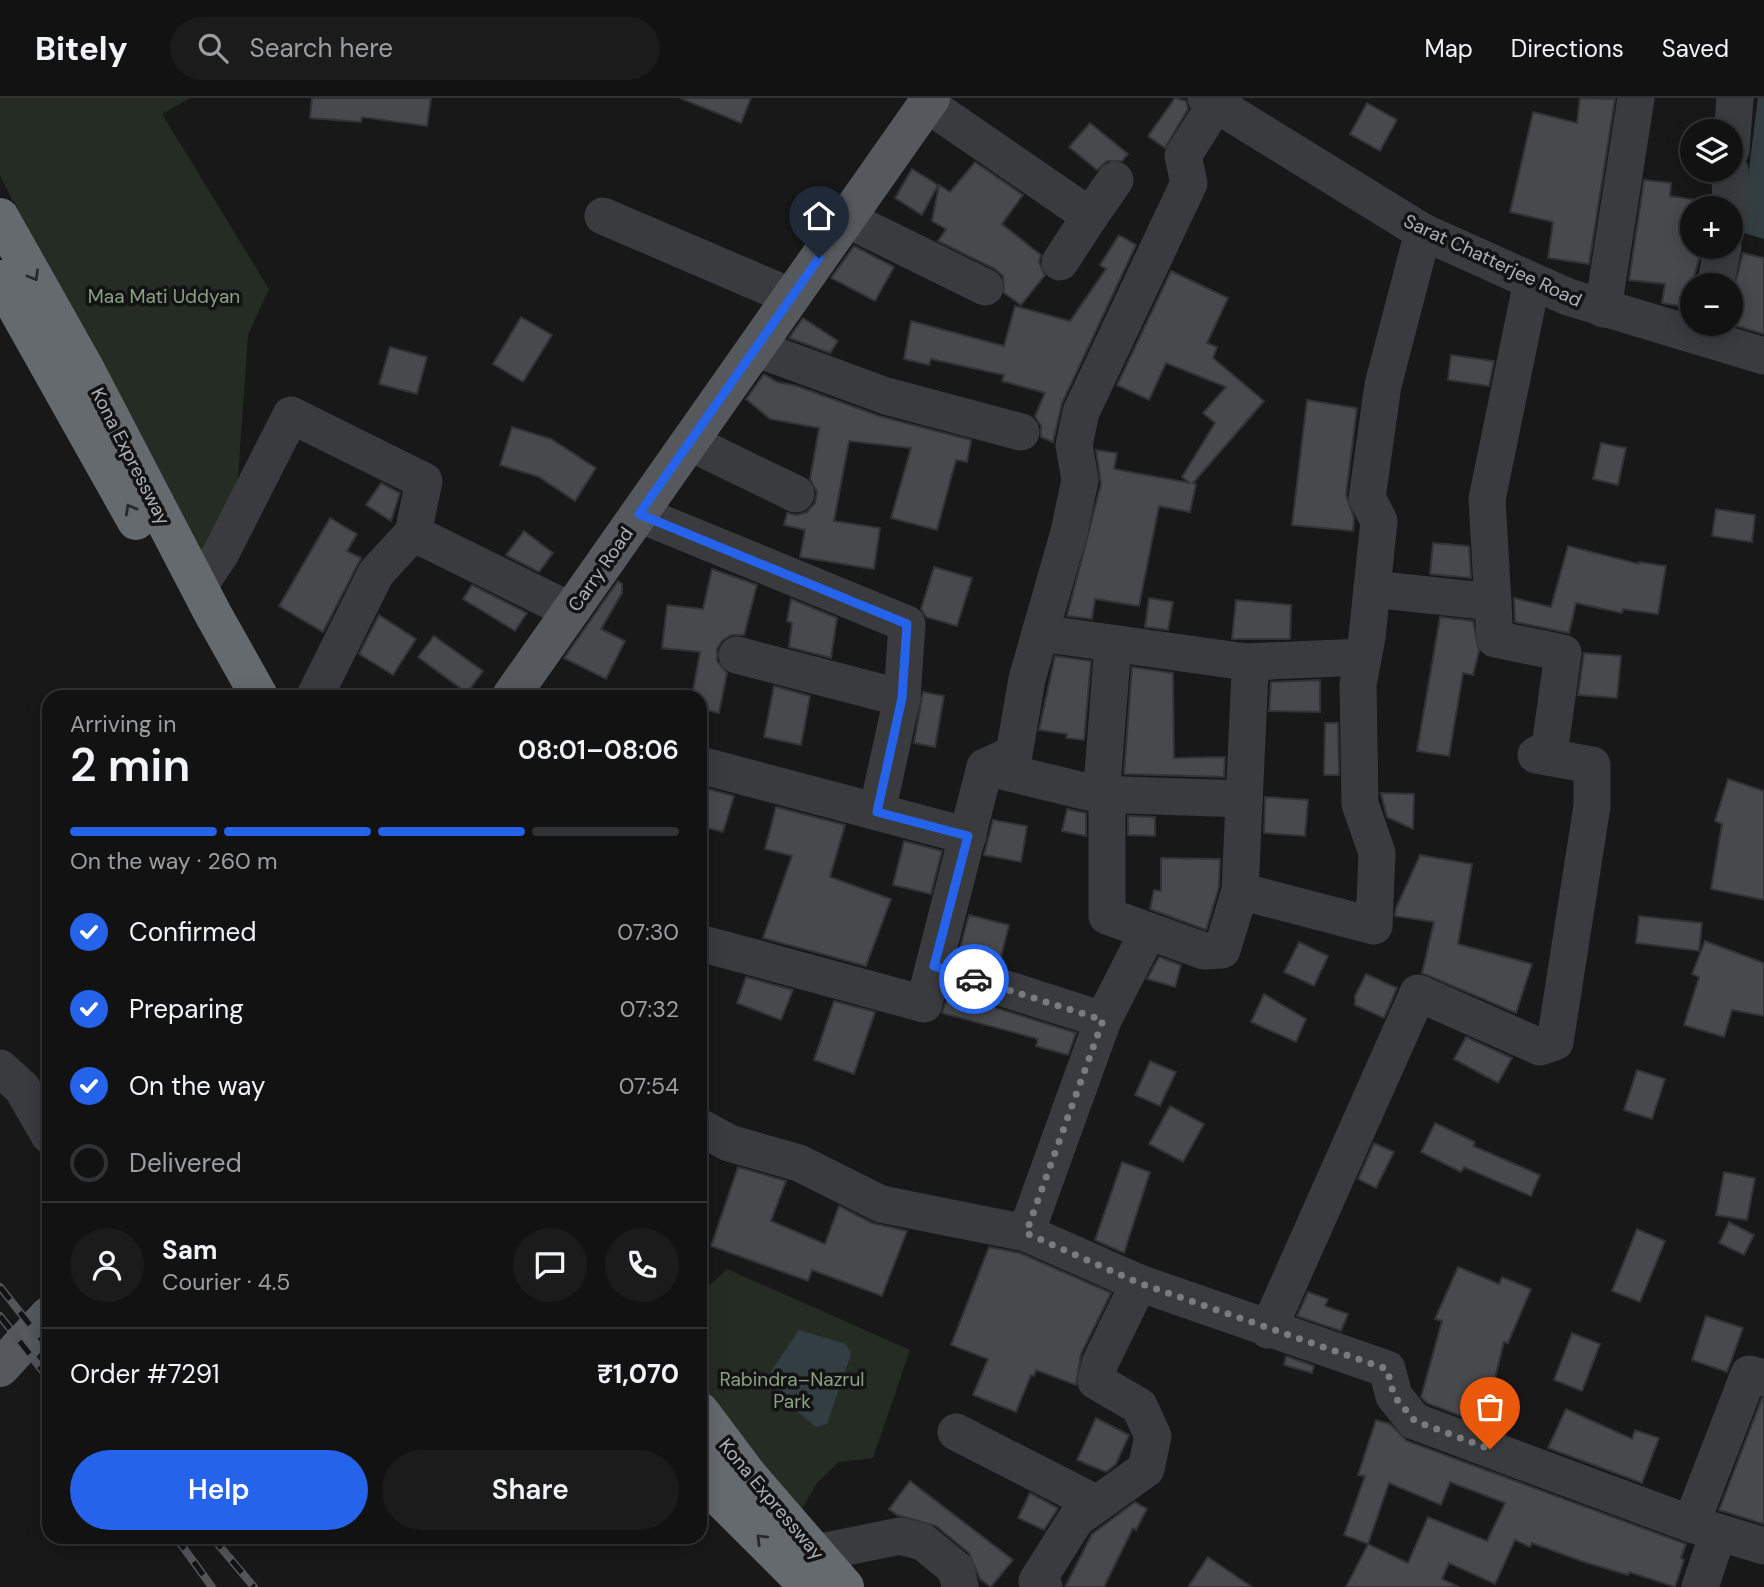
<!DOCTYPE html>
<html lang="en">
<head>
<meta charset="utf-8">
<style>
  body { margin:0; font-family:"DM Sans",sans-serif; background:#1b1b1c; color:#f1f3f6; height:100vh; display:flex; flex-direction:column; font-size:26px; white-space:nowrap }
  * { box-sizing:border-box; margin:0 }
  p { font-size:23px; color:#9c9ea0 }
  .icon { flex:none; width:38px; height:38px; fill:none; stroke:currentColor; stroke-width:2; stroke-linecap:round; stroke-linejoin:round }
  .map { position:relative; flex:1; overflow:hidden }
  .panel { position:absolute; left:42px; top:592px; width:665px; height:854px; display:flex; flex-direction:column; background:#121213; border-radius:21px; box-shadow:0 4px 18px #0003,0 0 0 2px #313233 }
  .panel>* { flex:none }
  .controls { position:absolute; left:1680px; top:21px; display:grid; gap:14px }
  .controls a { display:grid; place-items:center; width:63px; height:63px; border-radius:50%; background:#121213; box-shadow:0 4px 18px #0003,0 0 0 2px #313233; font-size:35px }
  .pin { position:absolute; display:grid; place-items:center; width:60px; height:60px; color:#fff; margin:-72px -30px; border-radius:50% 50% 50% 0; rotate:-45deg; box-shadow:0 0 7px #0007 }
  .pin .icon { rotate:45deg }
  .courier { position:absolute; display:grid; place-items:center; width:70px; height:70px; margin:-35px; border:5px solid #2563eb; border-radius:50%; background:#fff; color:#222; box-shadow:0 2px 9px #0007 }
  .overview em { font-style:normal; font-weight:600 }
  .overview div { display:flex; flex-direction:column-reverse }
  .overview { display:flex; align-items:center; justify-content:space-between; height:119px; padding:0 28px }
  h1 { font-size:46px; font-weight:600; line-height:52px }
  .bar { display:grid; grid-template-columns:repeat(4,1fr); gap:10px 7px; align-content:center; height:84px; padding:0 28px }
  .bar i { height:9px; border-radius:5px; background:#313233 }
  .bar .on { background:#2563eb }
  .bar p { grid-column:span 4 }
  .line { display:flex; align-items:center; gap:18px; padding:0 28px; border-top:2px solid #313233 }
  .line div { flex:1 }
  .round { display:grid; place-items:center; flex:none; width:74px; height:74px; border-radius:37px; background:#1b1b1c }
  ol { padding:0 28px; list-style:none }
  li { display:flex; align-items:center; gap:21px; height:77px }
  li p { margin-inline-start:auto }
  li .icon { padding:7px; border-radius:50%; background:#2563eb; color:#fff; stroke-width:4 }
  li:last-child { color:#9c9ea0 }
  li i { width:38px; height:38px; border:4px solid #313233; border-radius:50% }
  .action { display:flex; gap:14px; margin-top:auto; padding:14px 28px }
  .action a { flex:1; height:80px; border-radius:42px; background:#2563eb; color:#fff; font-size:28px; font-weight:600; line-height:80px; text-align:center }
  .action a+a { background:#1b1b1c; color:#f1f3f6 }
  header { display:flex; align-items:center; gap:42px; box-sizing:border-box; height:98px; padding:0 35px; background:#121213; border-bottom:2px solid #313233 }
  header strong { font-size:33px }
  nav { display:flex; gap:38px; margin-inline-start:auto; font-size:24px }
  .search { width:490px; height:63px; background:#1b1b1c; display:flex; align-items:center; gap:18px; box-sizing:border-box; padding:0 24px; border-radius:38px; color:#9c9ea0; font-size:26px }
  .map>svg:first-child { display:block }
  .green { fill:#252c24 }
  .water { fill:#323e41 }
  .building { fill:#47494c; stroke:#323335; stroke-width:2 }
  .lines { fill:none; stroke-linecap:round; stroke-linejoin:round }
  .path { stroke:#3f4245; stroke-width:4.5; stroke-dasharray:3.5 5; stroke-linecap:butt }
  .minor { stroke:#393b3e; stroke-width:37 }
  .major { stroke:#55595d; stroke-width:38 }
  .highway { stroke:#656a6e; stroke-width:38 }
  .rail-casing { stroke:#525659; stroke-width:8 }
  .rail { stroke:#131314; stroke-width:5; stroke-dasharray:16; stroke-linecap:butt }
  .oneway { stroke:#28292a }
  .done { stroke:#787c80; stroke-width:7; stroke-dasharray:0 12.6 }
  .route { stroke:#2563eb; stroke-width:9 }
  .labels { text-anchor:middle; stroke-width:7; stroke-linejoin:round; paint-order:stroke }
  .street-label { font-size:19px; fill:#abb2b8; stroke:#131314 }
  .park-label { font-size:19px; fill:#8aa184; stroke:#131314 }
</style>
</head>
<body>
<header>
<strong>Bitely</strong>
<div class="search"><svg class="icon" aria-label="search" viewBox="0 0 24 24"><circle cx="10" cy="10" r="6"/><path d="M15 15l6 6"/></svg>Search here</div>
<nav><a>Map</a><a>Directions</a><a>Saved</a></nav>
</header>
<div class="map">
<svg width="1764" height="1489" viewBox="0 0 1764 1489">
  <rect width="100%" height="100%" fill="#181819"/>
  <g class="green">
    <path d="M0,0h190l-28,16 107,175 -21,46 -13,184 -37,60 -198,-404z"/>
    <path d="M727,1171l183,81 -37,108 -34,4 -22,21 -24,41 -93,-117v-113z"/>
  </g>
  <g class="water">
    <path d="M1758,0h6v141l-23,-7z"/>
    <path d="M799,1232l47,14 5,10 -24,70 -11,3 -27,-22 -23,-26z"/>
  </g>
  <g class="building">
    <path d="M312,0h119l-4,28 -65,-9 -1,5 -51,-4z"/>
    <path d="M680,0h71l-10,25z"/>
    <path d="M1175,0l11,3 2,8 -23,39 -17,-12z"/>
    <path d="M1580,0l35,1 -26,165 -41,-6 5,-36 -43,-10 23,-100 44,11z"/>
    <path d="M1367,5l30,17 -17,31 -30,-17z"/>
    <path d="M1090,25l38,31 -6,7h-15l-10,9 -28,-23z"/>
    <path d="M975,64l48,33 -21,29 39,31 -2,7 6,13 -24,30 -17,-12 -1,-17 -8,-7 -57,-28 8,-12 -14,-8 7,-36 11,7z"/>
    <path d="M912,71l26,16 -16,30 -27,-17z"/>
    <path d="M1644,82l27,3 -1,13 40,6v6h-18v39h10l-10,38v23l-30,-5 3,-19 -36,-4z"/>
    <path d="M1119,137l17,10 -74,158 -9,39 -12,-5v-11l-6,-10 10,-23 -43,-12 2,-6 -73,-16 -2,6 -25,-6 7,-38 93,25 11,-40 55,15 36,-52 -6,-4z"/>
    <path d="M854,148l40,21 -19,34 -44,-23z"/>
    <path d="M1743,155l21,5v76l-34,-10 1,-25z"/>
    <path d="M1171,173l57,27 -21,45 10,4 -4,11 51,43 -71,82 3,1 -6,28 -31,-6 -20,100 -44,-7 -3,20 -25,-3 34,-132 -5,-34 21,3 -3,16 76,14 -8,-6 33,-54 -12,-10 23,-26 -60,-24 -17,37 -32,-15z"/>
    <path d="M521,219l31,18 -29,47 -30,-18z"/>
    <path d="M803,220l35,23 -8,12 -41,-15z"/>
    <path d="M390,249l37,10 -10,37 -38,-10z"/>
    <path d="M1451,257l43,6 -5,25 -41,-6z"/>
    <path d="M764,276l13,8 20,4 82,30 92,24 -4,22 -11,-2 -19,70 -46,-12 20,-70 -62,-7 -15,80 46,7 -6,41 -74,-12 5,-27 -21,-5 3,-12 10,2 10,-3 8,-9 2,-11 -7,-13 9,-51 -49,-9 -24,-20z"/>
    <path d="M1307,302l50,8 -11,87 8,23 -1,13 -61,-6z"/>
    <path d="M512,329l39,12 45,29 -21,33 -36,-24 -39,-12z"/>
    <path d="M1601,345l25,5 -8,37 -25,-6z"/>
    <path d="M381,385l19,10 -9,28 -25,-16z"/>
    <path d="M1716,411l39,6 -3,27 -40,-6z"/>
    <path d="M330,420l27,16 -10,17 14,7 -38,74 -44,-26z"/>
    <path d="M524,433l29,22 -14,19 -33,-17z"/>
    <path d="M1433,445l36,3 2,32 -41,-4z"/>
    <path d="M1568,448l71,18v-2l27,4 -8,48 -35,-5 -1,4 -46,-10 -7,30 -54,-11 -1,-24 37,9z"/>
    <path d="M934,469l38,11 -15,48 -31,-9 -5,-8z"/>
    <path d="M712,471l45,16 -13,50h-13l-9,6 -5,8v12l10,12 -8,40 -19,-4v-13h-8l8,-44 -38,-4 5,-43 36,4z"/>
    <path d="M618,483l4,3v9l-21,36 24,12 -19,38 -42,-21z"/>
    <path d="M472,487l55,28 -12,18 -52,-32z"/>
    <path d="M1149,500l24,4 -5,28 -23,-3z"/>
    <path d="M791,501l46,19 -6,40 -42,-11 3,-24 -5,-2z"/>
    <path d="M1236,502l55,5 -1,34h-58z"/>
    <path d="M379,517l37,24 -23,36 -34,-21z"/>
    <path d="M1440,519l33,4 6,30 -6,24 -10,-2 -14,83 -32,-5z"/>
    <path d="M434,538l49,35 -16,22 -49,-36z"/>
    <path d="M1584,555l37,3 -4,42 -39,-3z"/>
    <path d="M1055,558l36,5 -7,79 -18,-2 1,-4 -28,-4z"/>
    <path d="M1132,569l41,6 1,85 51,-1 -1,20 -100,-3z"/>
    <path d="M1320,582v32l-51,-1 2,-29z"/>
    <path d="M774,588l36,10 -9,49 -37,-8z"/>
    <path d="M923,594l21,4 -9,51 -21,-4z"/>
    <path d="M1325,625h13l1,52h-15z"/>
    <path d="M1728,681l36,12v109l-53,-11 11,-65 -7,-3z"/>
    <path d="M705,690l29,8 -11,36 -23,-6v-18z"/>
    <path d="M1381,695l33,1 -1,35 -26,-12z"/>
    <path d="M1265,699l43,3 -3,36 -41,-3z"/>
    <path d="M776,709l69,18 -15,52 61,22 -25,67 -103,-28 29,-82 -27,-7z"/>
    <path d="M1067,711l19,4v23l-24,-5z"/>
    <path d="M1128,718l27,1v19l-27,-1z"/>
    <path d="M993,722l34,6 -6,36 -37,-7z"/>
    <path d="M904,743l38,10 -11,43 -38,-9z"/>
    <path d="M1420,757l52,9 -14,80 74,20 -16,49 -94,-40 12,-51 -39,-6 1,-8z"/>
    <path d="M1161,760l59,1 -1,28 -13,43 -56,-21 4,-19 7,1z"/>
    <path d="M969,817l40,10 -10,40 -40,-13z"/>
    <path d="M1639,818l63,7 -3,28 -63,-8z"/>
    <path d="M1705,843l59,22v53l-32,-6 -8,27 -40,-12 15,-48 -7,-3z"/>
    <path d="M1299,844l29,14 -14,30 -30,-14z"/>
    <path d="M1159,859l22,8 -6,22 -28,-8z"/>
    <path d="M1366,876l31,14 -13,30 -29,-13v-9z"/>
    <path d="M746,879l47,13 -12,30 -44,-17z"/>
    <path d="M949,895l127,40 -8,22 -32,-9 2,-7 -96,-26z"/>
    <path d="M1264,896l42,25 -10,23 -45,-20z"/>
    <path d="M834,903l41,11 -21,62 -40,-14z"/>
    <path d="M1466,939l46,21 -14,25 -44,-24z"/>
    <path d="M1150,963l26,11 -16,34 -25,-11z"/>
    <path d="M1637,972l28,9 -13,40 -28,-9z"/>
    <path d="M1170,1008l34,18 -21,38 -34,-18z"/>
    <path d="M1435,1025l40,19 -2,4 67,29 -9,21 -67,-29 -3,5 -40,-20z"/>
    <path d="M1374,1045l20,9 -18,36 -18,-9z"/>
    <path d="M1122,1064l28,10 -26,81 -29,-13z"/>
    <path d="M738,1069l48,14 -15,40 54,23 14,-38 33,17 35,8 -25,65 -70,-26 -4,11 -97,-35z"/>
    <path d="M1724,1074l31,6 -8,42 -31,-5z"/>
    <path d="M1729,1124l25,13 -10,20 -25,-12z"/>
    <path d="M1637,1131l28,12 -25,61 -28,-11z"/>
    <path d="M989,1149l31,6 91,40 -30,61 -5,31 -40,-15 -2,6 -3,-1 -15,37 -43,-17 15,-36 -37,-14z"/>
    <path d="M1458,1169l41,17 3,-7 29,12 -23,54 -4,-1 -18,71 8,3 -4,11 -63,-24 -6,-6 21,-76 -7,-2z"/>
    <path d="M1308,1194l20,7 -3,7 23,8 -7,17 -44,-15z"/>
    <path d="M1706,1218l37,12 -16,44 -35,-12z"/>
    <path d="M1572,1235l28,11 -18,47 -28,-11z"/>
    <path d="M1286,1258l28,10 -2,7 -28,-8z"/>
    <path d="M1762,1300h2v126l-45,-14z"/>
    <path d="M1566,1311l66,30 3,-9 24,8 -17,45 -94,-35z"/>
    <path d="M1096,1320l33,17 -13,29 -10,8 -29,-12z"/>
    <path d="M1376,1322l14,4 17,17 279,103 -5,14 3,2 -9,27 -46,-15 -1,3 -44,-13 -52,-19 -2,4 -15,-7 -20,44 -46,-21 -7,16 17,8h-113l22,-43 40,19 20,-46 59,24 18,-38 -55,-21 -9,23 -52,-22 -21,61 -24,-9 21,-59 -7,-1z"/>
    <path d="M910,1383l103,79 -22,27 -11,-8 -11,-26 -33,-27 -39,-11 -8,-6z"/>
    <path d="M1030,1395l28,15 -14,22 -26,-12z"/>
    <path d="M1135,1404l12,7 -11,21 -3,-2 -29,59h-39l27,-53z"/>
    <path d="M1208,1459l44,30h-64z"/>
  </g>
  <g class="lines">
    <path class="path" d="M214,1438l42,51"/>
    <g class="minor">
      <path d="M1206,0l217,134 145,65 196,59"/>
      <path d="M927,6l163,112 25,-36"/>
      <path d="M1731,52l4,-52"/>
      <path d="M1730,72l1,44"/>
      <path d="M603,118l189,81"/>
      <path d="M847,121l138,68"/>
      <path d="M1060,164l30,-46"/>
      <path d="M1715,187l8,-38"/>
      <path d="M1603,211l33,-211"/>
      <path d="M755,250l131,48 135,36"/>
      <path d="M689,344l107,52"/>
      <path d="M639,416l268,110 -5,74"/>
      <path d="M199,488l22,-33 70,-138 133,66 -11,52 158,78"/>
      <path d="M1372,491l121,13"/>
      <path d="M1040,535l206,29"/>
      <path d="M737,557l165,43 -25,114"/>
      <path d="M315,598l61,-123 37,-40"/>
      <path d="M700,667l268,71"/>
      <path d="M985,669l29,-13 13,-75 42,-147 11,-52 -6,-35 7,-33 108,-229 -6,-27 32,-51"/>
      <path d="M1096,696l148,5"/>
      <path d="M1107,696v122l97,35 18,-1 18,-59 10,-219 -4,-10 117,-5"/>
      <path d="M1240,793l134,35 3,-73 -17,-49 -2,-120 9,-47 12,-116 -12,-23 16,-113 40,-153"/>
      <path d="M700,845l224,61 61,-237 111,27 7,-21 10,-129"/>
      <path d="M934,868l169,54"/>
      <path d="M0,970l22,20 27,47"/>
      <path d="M700,1029l29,16 70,20 82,41 145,29 113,50 248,86 7,27 20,25 277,103 73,22"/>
      <path d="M1026,1135l77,-213 45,-88"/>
      <path d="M1268,1232l150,-337 122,54 15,-5 37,-236v-41l-56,-10 14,-8 13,-94 -68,-14 -8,-140 45,-218"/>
      <path d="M956,1334l141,72"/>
      <path d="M1691,1426l58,-150 15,4"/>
      <path d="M816,1455l84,-17 23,6 33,27 4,18"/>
      <path d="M1044,1489l-7,-6 39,-62 70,-50 7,-33 -14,-30 -43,-25 4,-18 39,-80"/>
      <path d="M1700,1489l18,-54"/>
    </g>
    <g class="major">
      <path d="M511,598l420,-598"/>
      <path d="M0,1270l49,-53"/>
    </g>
    <g class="highway">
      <path d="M0,119l85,151 128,246 46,82"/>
      <path d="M0,181l136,242"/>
      <path d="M700,1313l48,64 97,112"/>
      <path d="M700,1371l24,33 85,85"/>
    </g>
    <g class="rail-casing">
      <g id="rail">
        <path d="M0,1189l49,62"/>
        <path d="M0,1218l49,63"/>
        <path d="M175,1438l37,51"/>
        <path d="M211,1438l43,51"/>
      </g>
    </g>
    <use href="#rail" class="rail"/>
  </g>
  <defs><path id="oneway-chevron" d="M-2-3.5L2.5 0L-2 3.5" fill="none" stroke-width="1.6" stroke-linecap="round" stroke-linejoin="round" transform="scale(1.75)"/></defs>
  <g class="oneway">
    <use href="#oneway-chevron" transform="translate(34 178) rotate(60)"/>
    <use href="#oneway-chevron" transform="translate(130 411) rotate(-119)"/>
    <use href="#oneway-chevron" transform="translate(761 1441) rotate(-135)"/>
  </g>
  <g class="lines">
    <path class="done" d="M974,881l129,41 -77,213 113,50 248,86 7,27 21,25 75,28"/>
    <path class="route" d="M819,160l-180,256 268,110 -5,74 -25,114 91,24 -34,130 40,13"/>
  </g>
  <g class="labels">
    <g class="street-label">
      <text transform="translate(1493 162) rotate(25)" y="7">Sarat Chatterjee Road</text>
      <text transform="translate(131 358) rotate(63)" y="7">Kona Expressway</text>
      <text transform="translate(600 471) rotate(-55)" y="7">Carry Road</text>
      <text transform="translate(772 1401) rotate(50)" y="7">Kona Expressway</text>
    </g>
    <g class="park-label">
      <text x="164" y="205">Maa Mati Uddyan</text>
      <text x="792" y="1288">Rabindra–Nazrul<tspan x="792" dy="22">Park</tspan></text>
    </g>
  </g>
</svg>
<div class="controls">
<a><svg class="icon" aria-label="layers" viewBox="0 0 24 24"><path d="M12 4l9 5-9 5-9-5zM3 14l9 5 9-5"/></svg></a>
<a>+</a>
<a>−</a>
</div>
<div class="pin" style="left:1490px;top:1351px;background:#ea580c"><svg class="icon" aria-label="bag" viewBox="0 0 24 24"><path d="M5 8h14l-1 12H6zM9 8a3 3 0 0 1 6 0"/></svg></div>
<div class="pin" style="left:819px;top:160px;background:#1f2937"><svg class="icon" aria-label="home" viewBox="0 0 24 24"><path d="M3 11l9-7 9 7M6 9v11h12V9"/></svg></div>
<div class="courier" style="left:974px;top:881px"><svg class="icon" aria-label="car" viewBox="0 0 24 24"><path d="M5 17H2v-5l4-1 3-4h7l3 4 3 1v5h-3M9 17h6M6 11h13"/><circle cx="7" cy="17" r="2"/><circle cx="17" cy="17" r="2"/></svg></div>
<section class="panel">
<div class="overview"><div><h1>2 min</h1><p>Arriving in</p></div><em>08:01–08:06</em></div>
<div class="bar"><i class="on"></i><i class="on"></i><i class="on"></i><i></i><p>On the way · 260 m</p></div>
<ol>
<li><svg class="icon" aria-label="check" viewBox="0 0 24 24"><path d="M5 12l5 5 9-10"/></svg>Confirmed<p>07:30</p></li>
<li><svg class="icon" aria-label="check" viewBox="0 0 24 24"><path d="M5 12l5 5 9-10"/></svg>Preparing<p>07:32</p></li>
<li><svg class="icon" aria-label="check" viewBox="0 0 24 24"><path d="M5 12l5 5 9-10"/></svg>On the way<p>07:54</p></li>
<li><i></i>Delivered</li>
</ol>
<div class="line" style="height:126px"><a class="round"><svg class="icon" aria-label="person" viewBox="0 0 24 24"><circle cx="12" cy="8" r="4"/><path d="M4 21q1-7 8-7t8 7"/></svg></a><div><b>Sam</b><p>Courier · 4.5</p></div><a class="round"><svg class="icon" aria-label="chat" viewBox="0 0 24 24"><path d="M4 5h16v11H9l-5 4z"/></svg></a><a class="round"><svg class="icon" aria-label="phone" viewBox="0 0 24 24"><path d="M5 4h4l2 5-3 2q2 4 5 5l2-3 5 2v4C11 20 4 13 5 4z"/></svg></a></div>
<div class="line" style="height:91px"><div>Order #7291</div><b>₹1,070</b></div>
<div class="action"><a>Help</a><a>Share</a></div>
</section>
</div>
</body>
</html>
